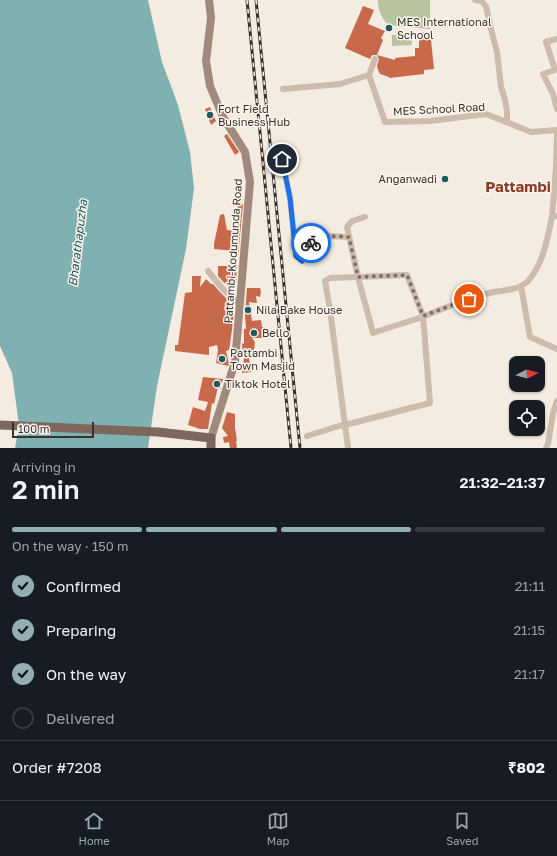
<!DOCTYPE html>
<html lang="en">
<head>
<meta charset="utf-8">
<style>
  body { margin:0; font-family:"Golos Text",sans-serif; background:#20242c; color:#f1f3f6; height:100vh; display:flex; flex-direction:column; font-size:15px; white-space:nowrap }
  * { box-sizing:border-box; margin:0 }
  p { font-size:13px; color:#9ea1a6 }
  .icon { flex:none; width:22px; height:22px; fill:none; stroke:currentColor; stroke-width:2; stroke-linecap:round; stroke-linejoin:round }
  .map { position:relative; height:448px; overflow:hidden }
  .sheet { display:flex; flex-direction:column; background:#171b24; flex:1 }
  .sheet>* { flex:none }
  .needle { width:26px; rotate:84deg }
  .buttons { position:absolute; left:509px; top:356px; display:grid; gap:8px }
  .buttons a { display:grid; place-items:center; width:36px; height:36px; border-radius:8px; background:#171b24; box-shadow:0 1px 3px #0004; font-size:20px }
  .scale { position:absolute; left:12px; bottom:10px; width:82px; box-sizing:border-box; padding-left:4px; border:2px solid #3b302b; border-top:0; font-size:11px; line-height:14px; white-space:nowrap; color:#3b302b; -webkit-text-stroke:3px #fbf5ee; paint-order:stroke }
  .pin { position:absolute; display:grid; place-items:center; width:34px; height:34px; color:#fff; margin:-17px; border:2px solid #fff; border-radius:50%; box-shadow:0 1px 4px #0007 }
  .courier { position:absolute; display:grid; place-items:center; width:40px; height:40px; margin:-20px; border:3px solid #1a73e8; border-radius:50%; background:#fff; color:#222; box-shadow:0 1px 5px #0007 }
  .headline em { font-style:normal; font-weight:600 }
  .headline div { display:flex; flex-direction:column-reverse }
  .headline { display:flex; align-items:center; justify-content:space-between; height:68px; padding:0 12px }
  h1 { font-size:26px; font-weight:600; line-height:30px }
  .bar { display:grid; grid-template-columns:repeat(4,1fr); gap:6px 4px; align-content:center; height:48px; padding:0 12px }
  .bar i { height:5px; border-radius:3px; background:#363941 }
  .bar .selected { background:#92aeb2 }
  .bar p { grid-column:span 4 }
  .line { display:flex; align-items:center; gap:10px; padding:0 12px; border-top:1px solid #363941 }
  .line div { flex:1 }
  ol { padding:0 12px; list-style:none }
  li { display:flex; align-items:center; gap:12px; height:44px }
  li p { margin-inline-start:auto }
  li .icon { padding:4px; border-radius:50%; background:#92aeb2; color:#111; stroke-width:4 }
  li:last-child { color:#9ea1a6 }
  li i { width:22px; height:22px; border:2px solid #363941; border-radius:50% }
  .tab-bar { display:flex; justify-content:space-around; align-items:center; height:56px; border-top:1px solid #363941; background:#171b24; font-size:11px; color:#9ea1a6 }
  .tab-bar a { display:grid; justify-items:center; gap:2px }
  .tab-bar .selected { color:#92aeb2 }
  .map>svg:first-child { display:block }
  .green { fill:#b8c4a0 }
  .water { fill:#7fb0b2 }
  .building { fill:#c8694b }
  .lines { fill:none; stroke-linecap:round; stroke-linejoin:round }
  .minor { stroke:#cdbbac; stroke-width:6 }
  .secondary { stroke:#a18a7d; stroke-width:8 }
  .primary { stroke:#7d675c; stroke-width:9 }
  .rail-casing { stroke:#3b302b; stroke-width:3 }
  .rail { stroke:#fbf5ee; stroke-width:1.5; stroke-dasharray:4.5; stroke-linecap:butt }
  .done { stroke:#7c716b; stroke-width:4; stroke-dasharray:0 7.2 }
  .route { stroke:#1a73e8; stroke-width:5 }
  .poi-dot { fill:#1f5a5e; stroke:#fbf5ee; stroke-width:1.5 }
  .labels { text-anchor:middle; stroke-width:3; stroke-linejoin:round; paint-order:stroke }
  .poi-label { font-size:11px; fill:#3b302b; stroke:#fbf5ee; text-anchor:start }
  .street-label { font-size:11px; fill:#3b302b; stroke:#fbf5ee }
  .water-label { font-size:12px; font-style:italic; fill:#1f5a5e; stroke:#fbf5ee }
  .district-label { font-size:15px; font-weight:bold; fill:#8c3b22; stroke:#fbf5ee }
</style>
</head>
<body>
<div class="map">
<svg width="557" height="448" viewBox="0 0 557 448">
  <rect width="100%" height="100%" fill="#f4ebe1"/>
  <g class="green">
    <path d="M378,0h52v29l-42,-4c-7,-8 -10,-15 -10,-25z"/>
    <path d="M412,34v11l-20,1v-11z"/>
  </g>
  <path class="water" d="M0,0h148l14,62 16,43 12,47 4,36 -8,61 -29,137 -9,62h-133l4,-23 -7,-52 -12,-27z"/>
  <g class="building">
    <path d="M363,6l11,4 -6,14 17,7 -4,7 2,2 -6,15 18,5v-2l20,-2v-8h4v-16l14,1v7h-2l3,29 -10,1v4l-35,4v-1l-9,-3 -2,-4 -1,-4 2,-7 -2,-4h-5l-2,4 -25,-11z"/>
    <path d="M210,107l6,14 -5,4 -6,-16z"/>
    <path d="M227,134l12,18 -4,3 -11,-19z"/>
    <path d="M243,204l-5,53h-3l-1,-6 -20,-2v-5l6,-29 4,-1 3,16 10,1 2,-17h-2l1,-9z"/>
    <path d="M218,266h19l-1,17 -7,5 -11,-12z"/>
    <path d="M192,276h9l-1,11 6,-8 5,5h2l6,7 14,14 -1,9h2l-4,30 -1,6 -3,1 3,13 -1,2 -12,-3 2,-13 -1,-5 -8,2v8l-34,-4v-6h3l7,-52 7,-1z"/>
    <path d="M247,288h13l1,4 -1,5 -4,-1 1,7 -8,-1 3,19 9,-1 1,7h1l1,11h-12l3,4 -2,15 -4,1 2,14 -9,1 2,-15h-1l-1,-15 2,1v-15h2l-1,-13z"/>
    <path d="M203,377l20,2 -3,10 -2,-2 -4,17 -2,-1 -4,26h-8l-12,-4 5,-18 12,4 3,-9 -10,-2z"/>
    <path d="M227,412l8,2v14l2,13h-1l1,7h-7l-1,-6 -5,1 -1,-6 5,-1 -6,-8z"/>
  </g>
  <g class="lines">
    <g class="minor">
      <path d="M475,0l6,1 5,5 5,23 6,23 4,35 4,13 2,11v11"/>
      <path d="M557,39l-11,3 9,28 -12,4 10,20 4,15"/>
      <path d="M375,59l-6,16 16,47 45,-1 56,-7 45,18 26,-2"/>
      <path d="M283,89l57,-5 29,-9"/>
      <path d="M282,159l8,39 6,58 6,5 13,-27 14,2 20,1"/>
      <path d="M552,217l4,-50 1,-36"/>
      <path d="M208,271l14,17 18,17"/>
      <path d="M521,286l9,51 27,12"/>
      <path d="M307,436l32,-10 6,-1 85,-22 -7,-87 -16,-41 -49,2 15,56c17,-6 35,-11 52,-17 22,-9 45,-19 69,-24 11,-2 25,-2 34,-11 16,-18 19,-42 24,-64l5,-1"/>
      <path d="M348,448l-18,-138 -5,-29 5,-3 28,-1 -11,-50 5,-6 13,-4"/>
      <path d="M546,448l2,-4 5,-31 4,-12"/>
    </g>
    <path class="secondary" d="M209,0l2,18 -5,43 4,25 13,31 22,35 5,30 -15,180 -24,76"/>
    <path class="primary" d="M0,425l158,7 53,6v10"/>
    <g class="rail-casing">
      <g id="rail">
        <path d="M247,0l44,448"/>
        <path d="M256,0l44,448"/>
      </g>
    </g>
    <use href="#rail" class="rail"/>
  </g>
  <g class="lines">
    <path class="done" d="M311,243l4,-9 14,2 20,1 9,40 49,-2 16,41 46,-17"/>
    <path class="route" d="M282,159l8,39 6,58 6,5 9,-18"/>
  </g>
  <g class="poi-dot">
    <circle cx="389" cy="28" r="4"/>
    <circle cx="210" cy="115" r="4"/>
    <circle cx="445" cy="179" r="4"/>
    <circle cx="248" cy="310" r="4"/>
    <circle cx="254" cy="333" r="4"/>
    <circle cx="222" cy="359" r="4"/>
    <circle cx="217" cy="384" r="4"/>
  </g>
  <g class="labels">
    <g class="poi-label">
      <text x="397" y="26">MES International<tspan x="397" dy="13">School</tspan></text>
      <text x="218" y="113">Fort Field<tspan x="218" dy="13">Business Hub</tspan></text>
      <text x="437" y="183" text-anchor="end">Anganwadi</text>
      <text x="256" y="314">Nila Bake House</text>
      <text x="262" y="337">Bello</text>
      <text x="230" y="357">Pattambi<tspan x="230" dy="13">Town Masjid</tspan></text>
      <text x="225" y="388">Tiktok Hotel</text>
    </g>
    <g class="street-label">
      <text transform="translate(439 109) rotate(-3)" y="4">MES School Road</text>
      <text transform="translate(233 251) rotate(-86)" y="4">Pattambi-Kodumunda Road</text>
    </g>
    <g class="water-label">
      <text transform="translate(78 243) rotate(-83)" y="4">Bharathapuzha</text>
    </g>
    <g class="district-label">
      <text x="518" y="192">Pattambi</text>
    </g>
  </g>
</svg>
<div class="buttons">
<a><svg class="needle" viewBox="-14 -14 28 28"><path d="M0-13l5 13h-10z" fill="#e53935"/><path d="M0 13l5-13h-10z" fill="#9ea1a6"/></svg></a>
<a><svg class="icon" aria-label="locate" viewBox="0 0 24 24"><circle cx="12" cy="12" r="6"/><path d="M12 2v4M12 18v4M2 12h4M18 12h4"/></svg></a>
</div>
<div class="scale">100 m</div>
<div class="pin" style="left:469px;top:299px;background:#ea580c"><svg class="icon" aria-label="bag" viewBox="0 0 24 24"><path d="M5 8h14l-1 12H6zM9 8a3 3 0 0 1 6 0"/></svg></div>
<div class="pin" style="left:282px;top:159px;background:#1f2937"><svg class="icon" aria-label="home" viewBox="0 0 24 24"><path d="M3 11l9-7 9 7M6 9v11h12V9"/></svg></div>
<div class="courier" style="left:311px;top:243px"><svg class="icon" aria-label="bike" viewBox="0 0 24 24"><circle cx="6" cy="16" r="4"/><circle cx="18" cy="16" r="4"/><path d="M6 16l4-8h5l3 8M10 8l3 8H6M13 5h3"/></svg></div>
</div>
<section class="sheet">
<div class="headline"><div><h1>2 min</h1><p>Arriving in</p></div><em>21:32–21:37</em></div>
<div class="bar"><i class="selected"></i><i class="selected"></i><i class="selected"></i><i></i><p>On the way · 150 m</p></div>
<ol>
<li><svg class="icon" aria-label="check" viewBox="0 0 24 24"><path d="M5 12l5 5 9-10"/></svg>Confirmed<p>21:11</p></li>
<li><svg class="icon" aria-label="check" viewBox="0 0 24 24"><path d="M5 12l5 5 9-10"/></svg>Preparing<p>21:15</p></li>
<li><svg class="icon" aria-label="check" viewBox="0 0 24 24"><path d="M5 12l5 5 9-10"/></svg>On the way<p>21:17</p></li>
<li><i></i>Delivered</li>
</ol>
<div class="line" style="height:52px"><div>Order #7208</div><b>₹802</b></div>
</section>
<nav class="tab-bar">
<a class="selected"><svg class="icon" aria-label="home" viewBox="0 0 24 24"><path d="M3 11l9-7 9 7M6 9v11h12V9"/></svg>Home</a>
<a><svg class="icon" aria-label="map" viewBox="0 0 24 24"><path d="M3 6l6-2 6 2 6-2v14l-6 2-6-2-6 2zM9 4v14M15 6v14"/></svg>Map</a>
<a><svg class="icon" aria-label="saved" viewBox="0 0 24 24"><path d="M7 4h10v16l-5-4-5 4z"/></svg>Saved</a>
</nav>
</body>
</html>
